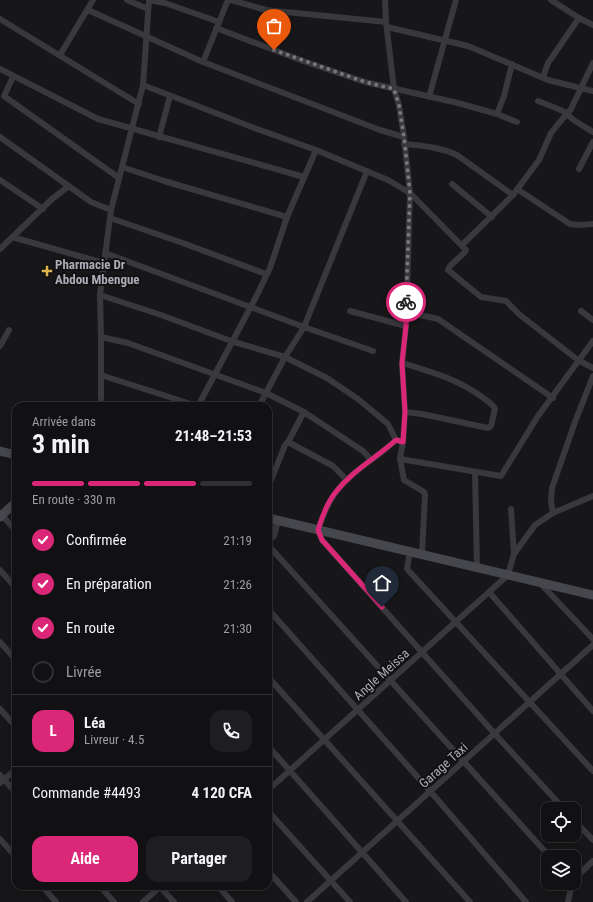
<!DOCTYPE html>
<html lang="fr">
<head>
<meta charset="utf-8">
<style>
  body { margin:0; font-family:"Roboto Condensed",sans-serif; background:#1e1e20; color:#f1f3f6; height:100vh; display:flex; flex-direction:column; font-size:15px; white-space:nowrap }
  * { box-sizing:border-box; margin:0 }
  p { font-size:13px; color:#9c9d9f }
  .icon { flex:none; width:22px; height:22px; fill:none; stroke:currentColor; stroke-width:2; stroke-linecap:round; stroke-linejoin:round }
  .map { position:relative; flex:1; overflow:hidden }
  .panel { position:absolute; left:12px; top:402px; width:260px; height:488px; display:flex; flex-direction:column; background:#111012; border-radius:12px; box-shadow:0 2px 10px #0003,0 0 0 1px #303032 }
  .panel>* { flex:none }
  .controls { position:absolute; left:541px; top:802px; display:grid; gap:8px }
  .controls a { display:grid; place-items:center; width:40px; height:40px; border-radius:8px; background:#111012; box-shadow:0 2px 10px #0003,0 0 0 1px #303032; font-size:20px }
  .pin { position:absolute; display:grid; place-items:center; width:34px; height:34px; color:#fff; margin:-41px -17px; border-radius:50% 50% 50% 0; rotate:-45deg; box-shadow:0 0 4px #0007 }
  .pin .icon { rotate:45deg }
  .courier { position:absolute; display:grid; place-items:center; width:40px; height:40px; margin:-20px; border:3px solid #db2777; border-radius:50%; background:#fff; color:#222; box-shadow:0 1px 5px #0007 }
  .overview em { font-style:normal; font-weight:700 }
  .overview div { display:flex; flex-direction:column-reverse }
  .overview { display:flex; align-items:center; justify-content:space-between; height:68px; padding:0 20px }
  h1 { font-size:26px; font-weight:700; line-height:30px }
  .bar { display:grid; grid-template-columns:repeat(4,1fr); gap:6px 4px; align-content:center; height:48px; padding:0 20px }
  .bar i { height:5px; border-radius:3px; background:#303032 }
  .bar .current { background:#db2777 }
  .bar p { grid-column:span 4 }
  .line { display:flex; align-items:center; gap:10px; padding:0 20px; border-top:1px solid #303032 }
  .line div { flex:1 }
  .round { display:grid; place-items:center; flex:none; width:42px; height:42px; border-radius:12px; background:#1e1e20 }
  ol { padding:0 20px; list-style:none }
  li { display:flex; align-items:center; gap:12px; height:44px }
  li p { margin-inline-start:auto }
  li .icon { padding:4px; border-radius:50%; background:#db2777; color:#fff; stroke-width:4 }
  li:last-child { color:#9c9d9f }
  li i { width:22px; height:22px; border:2px solid #303032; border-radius:50% }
  .button { display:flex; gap:8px; margin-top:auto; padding:8px 20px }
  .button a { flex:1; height:46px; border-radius:12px; background:#db2777; color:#fff; font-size:16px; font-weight:700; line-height:46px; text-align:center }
  .button a+a { background:#1e1e20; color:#f1f3f6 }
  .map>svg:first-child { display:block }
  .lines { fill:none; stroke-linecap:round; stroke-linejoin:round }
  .street { stroke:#38383d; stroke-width:6 }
  .secondary { stroke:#46474c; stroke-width:9 }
  .done { stroke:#77787f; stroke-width:4; stroke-dasharray:0 7.2 }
  .route { stroke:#db2777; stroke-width:5 }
  .poi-dot { fill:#dbb54c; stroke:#121113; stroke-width:1.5 }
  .labels { text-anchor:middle; stroke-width:4; stroke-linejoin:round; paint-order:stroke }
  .poi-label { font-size:13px; font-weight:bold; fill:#aaadb6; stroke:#121113; text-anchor:start }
  .street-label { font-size:13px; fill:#aaadb6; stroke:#121113 }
</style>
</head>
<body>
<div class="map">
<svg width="593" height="902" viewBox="0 0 593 902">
  <rect width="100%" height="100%" fill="#171618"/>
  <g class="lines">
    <g class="street">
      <path d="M127,0l21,9"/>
      <path d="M149,0l16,3 54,19"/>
      <path d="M231,0l35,10 120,12"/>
      <path d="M385,0l1,22 8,67 5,16 5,32 6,56 -4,133 -4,37 3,49 -2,30 -3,17 4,21 20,12 1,3 -3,59"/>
      <path d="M551,0l28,18 14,7"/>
      <path d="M88,10l115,52 177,68 24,7"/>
      <path d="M0,19l139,85"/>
      <path d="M387,27l81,19 80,34 45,11"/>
      <path d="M216,28l87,33 62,21 93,21 39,11 20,8"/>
      <path d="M60,55l33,-55"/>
      <path d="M203,62l25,-62"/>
      <path d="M0,69l98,50 206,58"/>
      <path d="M13,77l-9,19 115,82"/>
      <path d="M543,77l5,-14 31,-45"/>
      <path d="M143,85l114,44 59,21 72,30 22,13 54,55 2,2 -1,2 -15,14 -2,4 33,27 25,4 14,14 58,45 15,8"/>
      <path d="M429,97l27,-97"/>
      <path d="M538,101l25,10 12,10 18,11"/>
      <path d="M497,114l7,-18 8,-32"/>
      <path d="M0,137l91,65 20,8"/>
      <path d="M159,137l11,-41"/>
      <path d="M404,144c19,2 36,3 53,11l56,40"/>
      <path d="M122,167l42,14 123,36"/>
      <path d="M579,169l14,-27"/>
      <path d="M0,180l43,29"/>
      <path d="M452,184l40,33"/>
      <path d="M517,189l53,35 8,1 15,-1"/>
      <path d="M110,218l70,24 86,32"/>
      <path d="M12,237l92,26"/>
      <path d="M462,245l51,-50 26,-35 12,-27 8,-10 12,-14 22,-46"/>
      <path d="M0,249l52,-50 17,-13"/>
      <path d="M105,253l199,74 69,24"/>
      <path d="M100,295l61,20 70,26 54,16 42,21 31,21 30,25 8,16 7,2"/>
      <path d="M350,311l56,15"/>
      <path d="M581,311l12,9"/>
      <path d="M406,312l28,6 4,1 115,79"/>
      <path d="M101,337l27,6 138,50 38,19 59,39 8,9 12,-9 13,-11"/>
      <path d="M0,346l9,-16"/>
      <path d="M402,363c30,9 55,16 80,34 5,4 11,7 13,12l-4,17 -3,2 -66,-14 -17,-2"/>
      <path d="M101,375l96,31"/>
      <path d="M101,406v-69l-1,-42 11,-85 32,-125 6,-85"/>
      <path d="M198,406l58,-109 14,-29 17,-51 29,-67"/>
      <path d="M259,406l26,-49 19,-30 63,-156"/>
      <path d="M304,412l-16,30 45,24 14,14"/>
      <path d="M400,459l101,17 37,-60 55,-75"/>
      <path d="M371,460c-13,10 -28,21 -37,35 -7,10 -12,23 -16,35l4,10 172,193 70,76"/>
      <path d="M475,472l2,95"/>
      <path d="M268,488l17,-43 3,-3"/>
      <path d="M511,509l3,45"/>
      <path d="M0,513l16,18"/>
      <path d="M553,513l-2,-11 1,-14 23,-66 18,-46"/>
      <path d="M268,541l6,-5 4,-16"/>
      <path d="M268,545l282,312"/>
      <path d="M410,551l-3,18 186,202"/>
      <path d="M0,570l16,18"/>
      <path d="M539,582l54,57"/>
      <path d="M489,592l104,119"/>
      <path d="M268,609l162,182 96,111"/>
      <path d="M0,642l16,18"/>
      <path d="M268,677l202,225"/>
      <path d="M0,709l16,18"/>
      <path d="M268,746l138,156"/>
      <path d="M0,775l16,18"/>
      <path d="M0,783l16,-14"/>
      <path d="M268,790l240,-215 6,-21 21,-29 18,-12 40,-17"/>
      <path d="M268,811l82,91"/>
      <path d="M574,820l19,20"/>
      <path d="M0,839l16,18"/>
      <path d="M268,871l28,31"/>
      <path d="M574,879l19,-18"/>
      <path d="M42,886l14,16"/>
      <path d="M100,886l14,16"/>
      <path d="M159,886l15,16"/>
      <path d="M218,886l14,16"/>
      <path d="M143,902l18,-16"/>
      <path d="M307,902l286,-257"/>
      <path d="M568,902l4,-19"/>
    </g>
    <g class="secondary">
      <path d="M0,451l16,4"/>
      <path d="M0,517l16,-15"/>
      <path d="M268,518l325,77"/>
    </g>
  </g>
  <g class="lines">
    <path class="done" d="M274,50l91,32 29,7 5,16 5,32 6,56 -4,109"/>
    <path class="route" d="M382,607l-60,-67 -4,-10c4,-13 9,-27 17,-37 17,-22 41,-35 61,-53l7,2 2,-30 -3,-49 4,-37v-24"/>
  </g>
  <path class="poi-dot" d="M45 265h4v4h4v4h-4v4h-4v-4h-4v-4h4z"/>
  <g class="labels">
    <g class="poi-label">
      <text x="55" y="269">Pharmacie Dr<tspan x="55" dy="15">Abdou Mbengue</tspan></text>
    </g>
    <g class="street-label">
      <text transform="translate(381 674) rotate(-42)" y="5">Angle Meissa</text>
      <text transform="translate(443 765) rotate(-42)" y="5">Garage Taxi</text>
    </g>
  </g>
</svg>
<div class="controls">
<a><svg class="icon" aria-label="locate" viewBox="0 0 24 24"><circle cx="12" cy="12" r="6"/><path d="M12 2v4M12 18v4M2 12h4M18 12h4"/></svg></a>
<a><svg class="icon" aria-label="layers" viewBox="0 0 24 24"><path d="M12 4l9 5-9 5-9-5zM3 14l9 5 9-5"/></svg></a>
</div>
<div class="pin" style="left:274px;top:50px;background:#ea580c"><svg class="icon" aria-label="bag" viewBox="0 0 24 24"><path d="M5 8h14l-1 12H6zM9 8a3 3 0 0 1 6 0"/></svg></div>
<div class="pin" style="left:382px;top:607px;background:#1f2937"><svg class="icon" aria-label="home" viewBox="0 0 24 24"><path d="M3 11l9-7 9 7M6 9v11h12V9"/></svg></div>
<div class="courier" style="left:406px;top:302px"><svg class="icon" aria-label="bike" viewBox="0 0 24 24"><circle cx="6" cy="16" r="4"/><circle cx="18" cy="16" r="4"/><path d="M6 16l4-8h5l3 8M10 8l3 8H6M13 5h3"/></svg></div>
<section class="panel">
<div class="overview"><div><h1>3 min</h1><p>Arrivée dans</p></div><em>21:48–21:53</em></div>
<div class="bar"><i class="current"></i><i class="current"></i><i class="current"></i><i></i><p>En route · 330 m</p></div>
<ol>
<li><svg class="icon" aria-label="check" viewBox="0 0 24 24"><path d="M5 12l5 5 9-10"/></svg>Confirmée<p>21:19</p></li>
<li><svg class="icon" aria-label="check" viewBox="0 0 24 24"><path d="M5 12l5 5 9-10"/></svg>En préparation<p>21:26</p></li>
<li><svg class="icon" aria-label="check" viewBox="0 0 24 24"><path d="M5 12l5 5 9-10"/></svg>En route<p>21:30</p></li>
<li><i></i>Livrée</li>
</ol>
<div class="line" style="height:72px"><b class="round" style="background:#db2777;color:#fff">L</b><div><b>Léa</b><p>Livreur · 4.5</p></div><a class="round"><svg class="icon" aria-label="phone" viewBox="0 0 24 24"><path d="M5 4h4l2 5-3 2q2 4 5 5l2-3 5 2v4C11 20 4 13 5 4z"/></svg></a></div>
<div class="line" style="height:52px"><div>Commande #4493</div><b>4 120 CFA</b></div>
<div class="button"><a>Aide</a><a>Partager</a></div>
</section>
</div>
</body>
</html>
